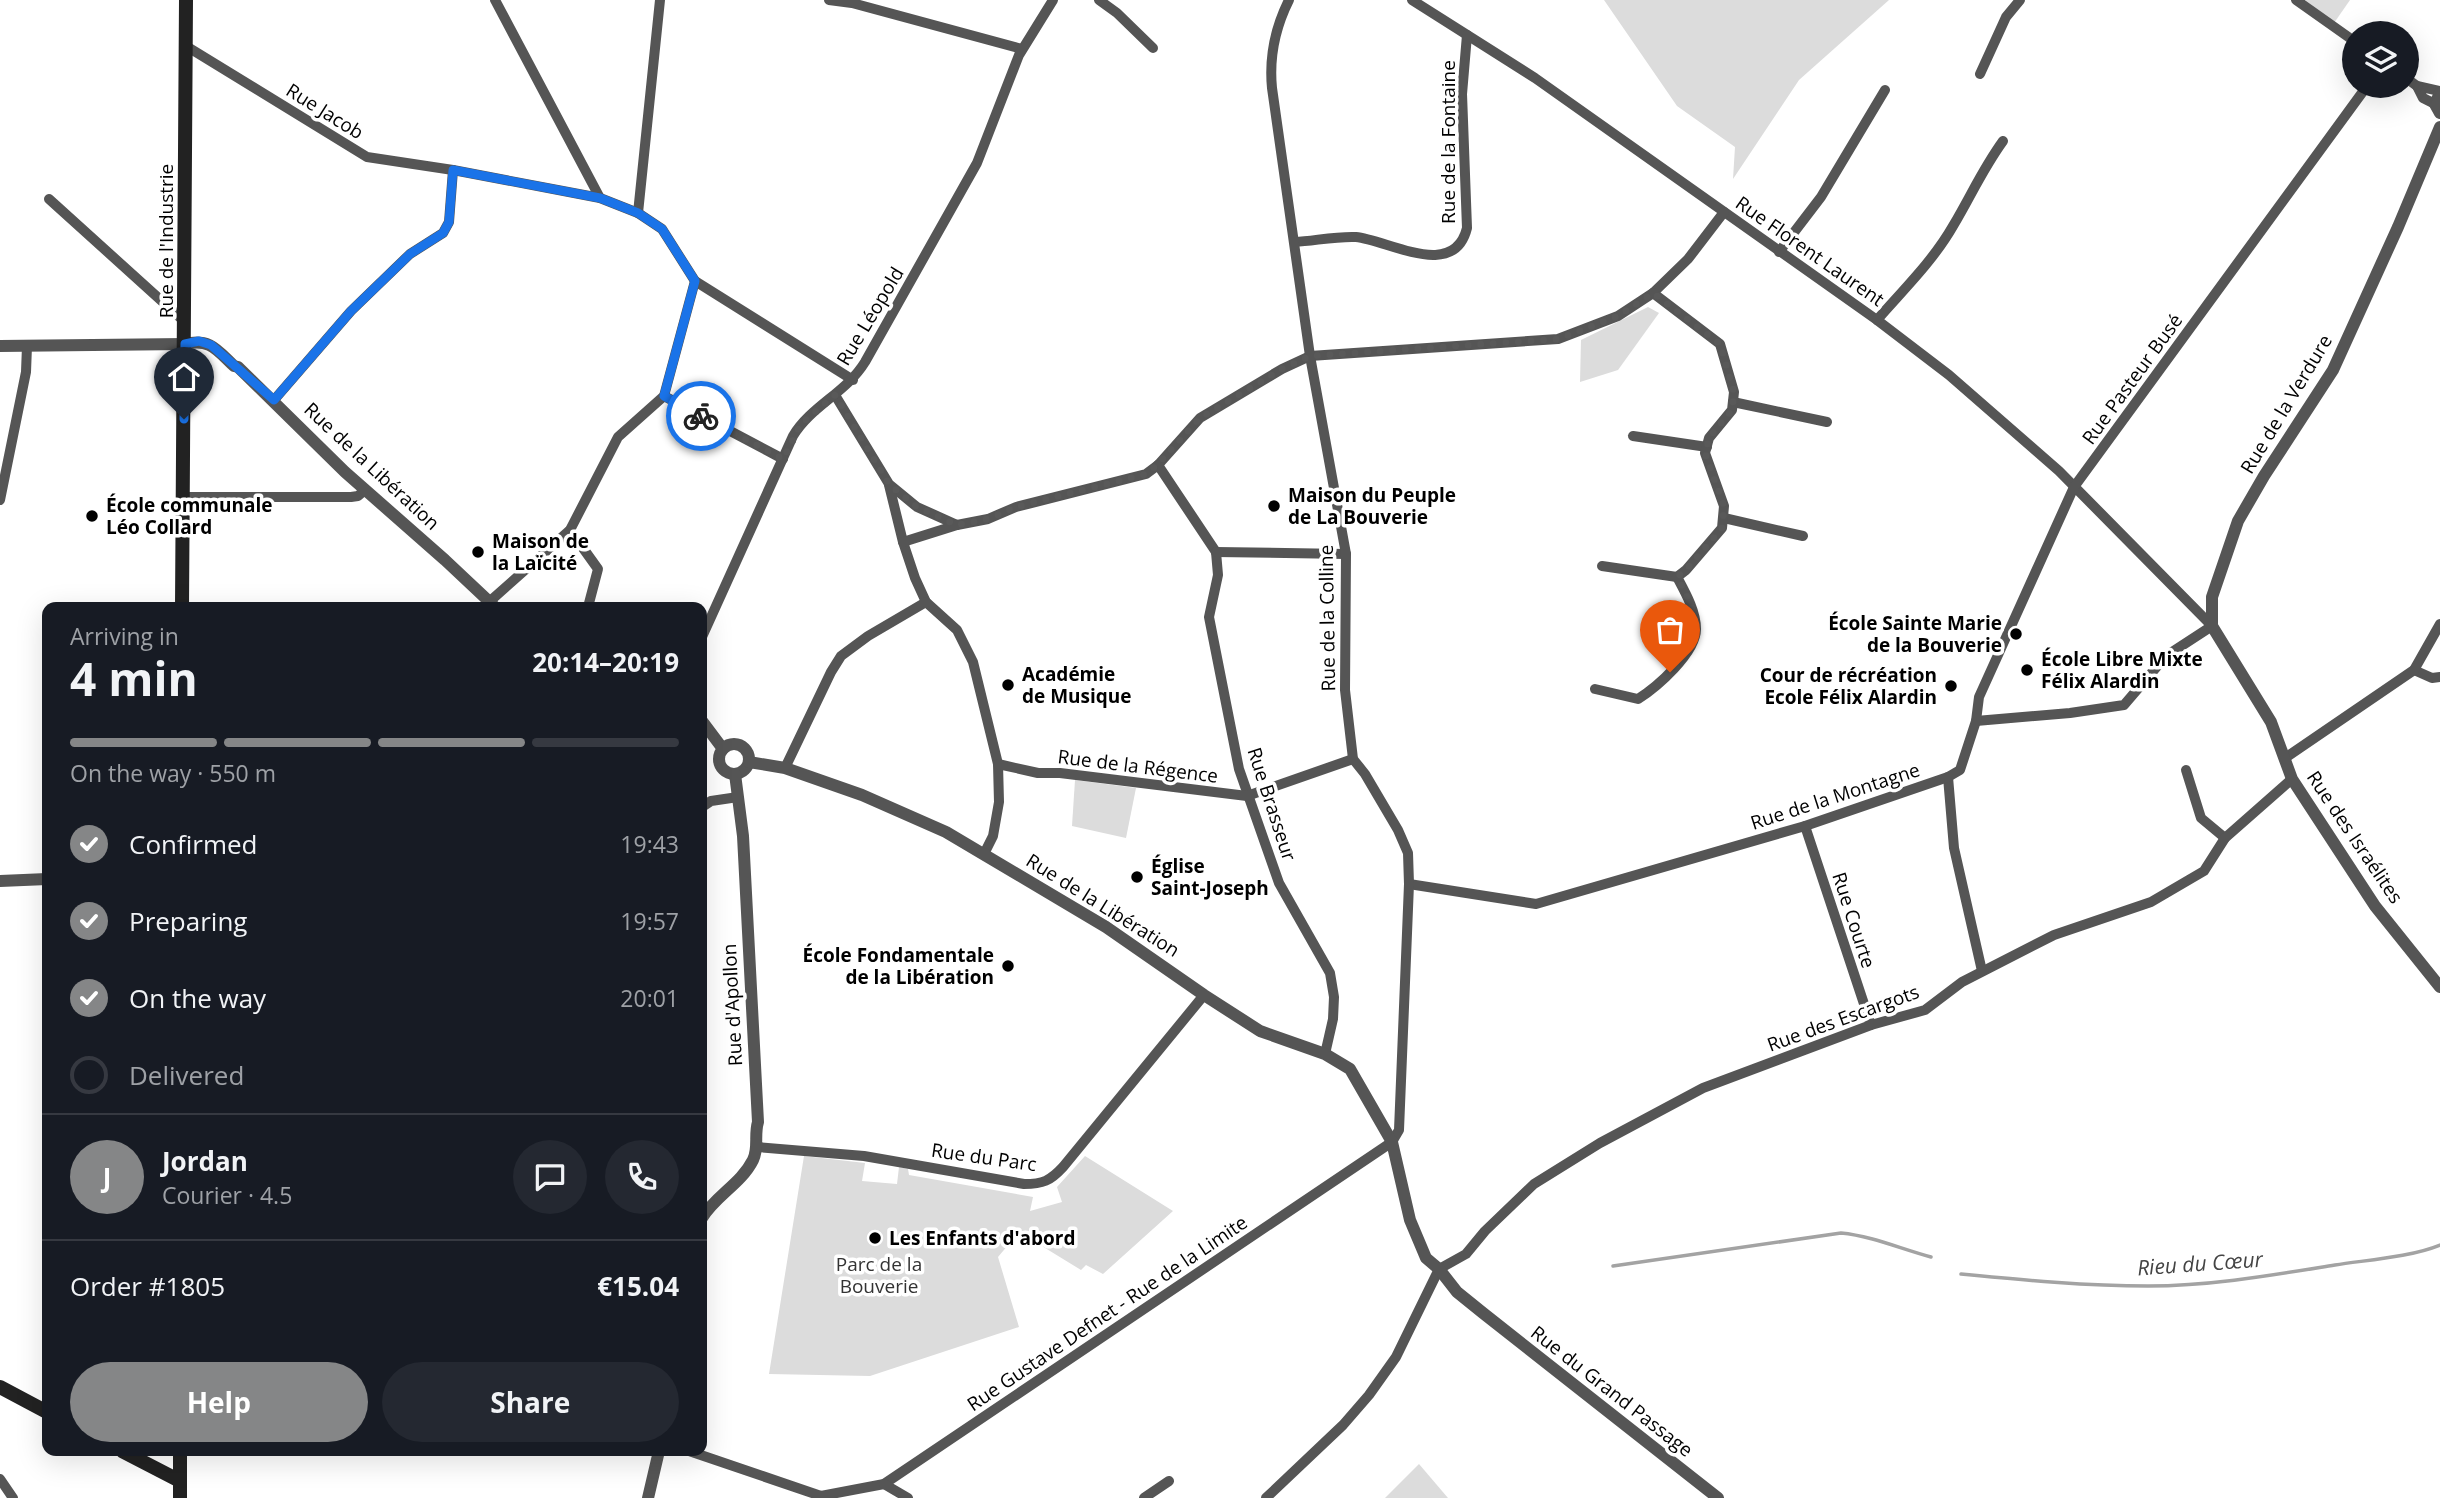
<!DOCTYPE html>
<html lang="en">
<head>
<meta charset="utf-8">
<style>
  body { margin:0; font-family:"Open Sans",sans-serif; background:#242831; color:#f1f3f6; height:100vh; display:flex; flex-direction:column; font-size:26px; white-space:nowrap }
  * { box-sizing:border-box; margin:0 }
  p { font-size:23px; color:#9ea1a6 }
  .icon { flex:none; width:38px; height:38px; fill:none; stroke:currentColor; stroke-width:2; stroke-linecap:round; stroke-linejoin:round }
  .map { position:relative; flex:1; overflow:hidden }
  .panel { position:absolute; left:42px; top:602px; width:665px; height:854px; display:flex; flex-direction:column; background:#171b24; border-radius:14px; box-shadow:0 7px 28px #0002 }
  .panel>* { flex:none }
  .controls { position:absolute; left:2342px; top:21px; display:grid; gap:14px }
  .controls a { display:grid; place-items:center; width:77px; height:77px; border-radius:50%; background:#171b24; box-shadow:0 7px 28px #0002; font-size:35px }
  .pin { position:absolute; display:grid; place-items:center; width:60px; height:60px; color:#fff; margin:-72px -30px; border-radius:50% 50% 50% 0; rotate:-45deg; box-shadow:0 0 7px #0007 }
  .pin .icon { rotate:45deg }
  .courier { position:absolute; display:grid; place-items:center; width:70px; height:70px; margin:-35px; border:5px solid #1a73e8; border-radius:50%; background:#fff; color:#222; box-shadow:0 2px 9px #0007 }
  .summary em { font-style:normal; font-weight:700 }
  .summary div { display:flex; flex-direction:column-reverse }
  .summary { display:flex; align-items:center; justify-content:space-between; height:119px; padding:0 28px }
  h1 { font-size:46px; font-weight:700; line-height:52px }
  .bar { display:grid; grid-template-columns:repeat(4,1fr); gap:10px 7px; align-content:center; height:84px; padding:0 28px }
  .bar i { height:9px; border-radius:5px; background:#363941 }
  .bar .active { background:#858687 }
  .bar p { grid-column:span 4 }
  .line { display:flex; align-items:center; gap:18px; padding:0 28px; border-top:2px solid #363941 }
  .line div { flex:1 }
  .round { display:grid; place-items:center; flex:none; width:74px; height:74px; border-radius:37px; background:#242831 }
  ol { padding:0 28px; list-style:none }
  li { display:flex; align-items:center; gap:21px; height:77px }
  li p { margin-inline-start:auto }
  li .icon { padding:7px; border-radius:50%; background:#858687; color:#fff; stroke-width:4 }
  li:last-child { color:#9ea1a6 }
  li i { width:38px; height:38px; border:4px solid #363941; border-radius:50% }
  .button { display:flex; gap:14px; margin-top:auto; padding:14px 28px }
  .button a { flex:1; height:80px; border-radius:42px; background:#858687; color:#fff; font-size:28px; font-weight:700; line-height:80px; text-align:center }
  .button a+a { background:#242831; color:#f1f3f6 }
  .map>svg:first-child { display:block }
  .green { fill:#dcdcdc }
  .lines { fill:none; stroke-linecap:round; stroke-linejoin:round }
  .stream { stroke:#a3a3a3; stroke-width:3.5 }
  .minor { stroke:#555; stroke-width:10 }
  .tertiary { stroke:#555; stroke-width:12 }
  .secondary { stroke:#222; stroke-width:14 }
  .done { stroke:#595959; stroke-width:7; stroke-dasharray:0 12.6 }
  .route { stroke:#1a73e8; stroke-width:9 }
  .poi-dot { fill:#000; stroke:#fff; stroke-width:2.5 }
  .labels { text-anchor:middle; stroke-width:7; stroke-linejoin:round; paint-order:stroke }
  .street-label { font-size:19px; fill:#000; stroke:#fff }
  .poi-label { font-size:19px; font-weight:bold; fill:#000; stroke:#fff; text-anchor:start }
  .park-label { font-size:19px; fill:#333; stroke:#fff }
  .water-label { font-size:21px; font-style:italic; fill:#444; stroke:#fff }
</style>
</head>
<body>
<div class="map">
<svg width="2440" height="1498" viewBox="0 0 2440 1498">
  <rect width="100%" height="100%" fill="#fff"/>
  <g class="green">
    <path d="M1604,0h285l-90,80 -66,99 2,-32 -58,-41z"/>
    <path d="M2305,0h45l-16,23z"/>
    <path d="M1648,307l11,6 -41,57 -38,12 1,-42z"/>
    <path d="M1075,780l61,8 -10,50 -54,-12z"/>
    <path d="M804,1156l61,7 -3,18 35,3 2,-17 9,2 1,6 124,22 -3,14 32,-9 -5,-15 28,-31 88,55 -70,63 -17,-9 -5,5 -62,-38 -21,25 21,70 -149,49 -101,-2z"/>
    <path d="M1419,1464l29,34h-63z"/>
  </g>
  <g class="lines">
    <g class="stream">
      <path d="M1613,1266l228,-33c31,3 60,16 90,24"/>
      <path d="M1961,1274c62,6 125,12 187,12 63,0 125,-11 187,-21 31,-5 76,-8 105,-20"/>
    </g>
    <g class="minor">
      <path d="M495,0l105,198"/>
      <path d="M829,0l23,3 170,46"/>
      <path d="M1099,0l18,13 36,35"/>
      <path d="M1412,0l123,78 342,242 72,55 110,96 153,155 -46,30 -42,49 -54,8 -94,8"/>
      <path d="M2296,0l58,41"/>
      <path d="M186,46l181,111 86,13 147,28 38,15 24,16 33,52 158,99"/>
      <path d="M1980,74l26,-57 14,-17"/>
      <path d="M2406,78l11,8 23,5"/>
      <path d="M2417,86l6,12 12,6"/>
      <path d="M49,199l136,123"/>
      <path d="M638,213l22,-213"/>
      <path d="M1295,242c19,-1 41,-6 61,-5 32,3 98,44 111,-9l-5,-134 5,-59"/>
      <path d="M1779,252l42,-55 64,-107"/>
      <path d="M1877,320c26,-30 56,-59 76,-94 18,-30 29,-56 50,-85"/>
      <path d="M835,395l54,89 28,23 40,18 31,-6 28,-12 130,-33 12,-9 42,-47 82,-49 28,-13 248,-17 60,-23 35,-23 35,-34 36,-47"/>
      <path d="M664,396l119,63"/>
      <path d="M274,400l77,-89 59,-57 33,-21 6,-11 4,-52"/>
      <path d="M1733,402l94,20"/>
      <path d="M1633,436l74,11"/>
      <path d="M1158,465l58,87"/>
      <path d="M889,485l14,57 12,36 11,24 31,28 16,32 25,102 1,38 -6,34 -9,18"/>
      <path d="M182,497h169l7,-1 7,-6"/>
      <path d="M0,500l26,-128 1,-26"/>
      <path d="M1724,518l79,18"/>
      <path d="M570,530l28,39 -10,38"/>
      <path d="M903,542l54,-17"/>
      <path d="M1216,552l2,23 -9,42 30,152 40,114 51,90 4,24 -1,22 -8,35"/>
      <path d="M1216,552l130,2"/>
      <path d="M1602,566l75,11"/>
      <path d="M489,602l81,-72 48,-93 46,-41 31,-115"/>
      <path d="M702,637l91,-201c18,-30 53,-43 72,-74l112,-199 42,-108 34,-55"/>
      <path d="M2414,670l18,8 8,-1"/>
      <path d="M1595,689l43,10c19,-12 58,-46 58,-70 0,-18 -11,-37 -19,-52l9,-7 36,-42 2,-22 -19,-53 4,-15 23,-28 2,-18 -14,-48 -67,-51"/>
      <path d="M2285,758l129,-88 26,-46"/>
      <path d="M998,764l40,9h22l187,23 106,-37"/>
      <path d="M785,768l46,-96 10,-16 27,-20 58,-34"/>
      <path d="M2186,770l15,48 24,20"/>
      <path d="M1948,777l6,71 28,123"/>
      <path d="M702,807l9,-6 27,-4"/>
      <path d="M1805,826l66,199"/>
      <path d="M1409,884l127,20 269,-78 143,-49 12,-7 16,-49 3,-24 95,-210 293,-401"/>
      <path d="M757,1147l107,9 160,28c19,0 26,-3 39,-17l141,-172"/>
      <path d="M689,1451l132,45 63,-12 508,-342 7,-12 10,-246 -1,-31 -10,-23 -33,-56 -12,-15 -8,-69 1,-136 -36,-198 -38,-268c-3,-31 3,-60 17,-88"/>
      <path d="M0,1479l13,19"/>
      <path d="M884,1484l24,14"/>
      <path d="M1144,1498l25,-17"/>
      <path d="M1266,1498l77,-73 26,-30 27,-38 43,-88 27,-15 19,-23 49,-47 66,-41 103,-55 168,-63 54,-15 37,-28 92,-47 97,-33 53,-31 21,-33 67,-59"/>
    </g>
    <g class="tertiary">
      <path d="M2440,93l-5,11 5,9"/>
      <path d="M2440,127l-42,100 -65,143 -69,106 -26,45 -26,76v29l59,96 21,57 83,127 65,81"/>
      <path d="M0,346l185,-2c25,-6 32,6 49,22l4,1 107,105 100,88 50,47"/>
      <path d="M702,721l21,28"/>
      <circle cx="734" cy="759" r="15"/>
      <path d="M749,762l36,6 77,27 84,37 160,95 98,68 56,36 65,23 25,15 42,73 18,78 16,38 13,11 18,23 26,21 235,185"/>
      <path d="M0,881l47,-2"/>
      <path d="M702,1218c13,-22 39,-34 51,-58 6,-12 1,-25 5,-38l-15,-286 -8,-62"/>
      <path d="M648,1498l11,-47"/>
    </g>
    <g class="secondary">
      <path d="M182,607l4,-607"/>
      <path d="M0,1387l47,25"/>
      <path d="M122,1451l58,30"/>
      <path d="M180,1498v-47"/>
    </g>
  </g>
  <g class="lines">
    <path class="done" d="M701,416l82,43 18,-35 34,-29 54,89 28,23 40,18 31,-6 28,-12 130,-33 12,-10 42,-46 82,-49 28,-13 248,-17 60,-23 35,-23 67,51 14,48 -2,18 -23,28 -4,15 19,53 -2,22 -36,42 -9,7c24,43 26,58 -7,95"/>
    <path class="route" d="M184,419l1,-75 14,-3 12,4 63,55 77,-89 59,-57 33,-21 6,-11 4,-52 147,28 38,15 24,16 33,52 -31,115 37,20"/>
  </g>
  <g class="poi-dot">
    <circle cx="1274" cy="506" r="7"/>
    <circle cx="92" cy="516" r="7"/>
    <circle cx="478" cy="552" r="7"/>
    <circle cx="2016" cy="634" r="7"/>
    <circle cx="2027" cy="670" r="7"/>
    <circle cx="1008" cy="685" r="7"/>
    <circle cx="1951" cy="686" r="7"/>
    <circle cx="1137" cy="877" r="7"/>
    <circle cx="1008" cy="966" r="7"/>
    <circle cx="875" cy="1238" r="7"/>
  </g>
  <g class="labels">
    <g class="street-label">
      <text transform="translate(325 111) rotate(32)" y="7">Rue Jacob</text>
      <text transform="translate(1448 142) rotate(-90)" y="7">Rue de la Fontaine</text>
      <text transform="translate(166 241) rotate(-90)" y="7">Rue de l'Industrie</text>
      <text transform="translate(1810 251) rotate(35)" y="7">Rue Florent Laurent</text>
      <text transform="translate(870 316) rotate(-59)" y="7">Rue Léopold</text>
      <text transform="translate(2132 379) rotate(-54)" y="7">Rue Pasteur Busé</text>
      <text transform="translate(2286 404) rotate(-59)" y="7">Rue de la Verdure</text>
      <text transform="translate(372 466) rotate(43)" y="7">Rue de la Libération</text>
      <text transform="translate(1327 618) rotate(-91)" y="7">Rue de la Colline</text>
      <text transform="translate(1138 766) rotate(7)" y="7">Rue de la Régence</text>
      <text transform="translate(1835 796) rotate(-18)" y="7">Rue de la Montagne</text>
      <text transform="translate(1272 804) rotate(72)" y="7">Rue Brasseur</text>
      <text transform="translate(2355 837) rotate(56)" y="7">Rue des Israélites</text>
      <text transform="translate(1103 905) rotate(32)" y="7">Rue de la Libération</text>
      <text transform="translate(1854 920) rotate(72)" y="7">Rue Courte</text>
      <text transform="translate(732 1005) rotate(-93)" y="7">Rue d'Apollon</text>
      <text transform="translate(1843 1018) rotate(-20)" y="7">Rue des Escargots</text>
      <text transform="translate(984 1157) rotate(8)" y="7">Rue du Parc</text>
      <text transform="translate(1107 1313) rotate(-34)" y="7">Rue Gustave Defnet - Rue de la Limite</text>
      <text transform="translate(1612 1391) rotate(38)" y="7">Rue du Grand Passage</text>
    </g>
    <g class="poi-label">
      <text x="1288" y="502">Maison du Peuple<tspan x="1288" dy="22">de La Bouverie</tspan></text>
      <text x="106" y="512">École communale<tspan x="106" dy="22">Léo Collard</tspan></text>
      <text x="492" y="548">Maison de<tspan x="492" dy="22">la Laïcité</tspan></text>
      <text x="2002" y="630" text-anchor="end">École Sainte Marie<tspan x="2002" dy="22">de la Bouverie</tspan></text>
      <text x="2041" y="666">École Libre Mixte<tspan x="2041" dy="22">Félix Alardin</tspan></text>
      <text x="1022" y="681">Académie<tspan x="1022" dy="22">de Musique</tspan></text>
      <text x="1937" y="682" text-anchor="end">Cour de récréation<tspan x="1937" dy="22">Ecole Félix Alardin</tspan></text>
      <text x="1151" y="873">Église<tspan x="1151" dy="22">Saint-Joseph</tspan></text>
      <text x="994" y="962" text-anchor="end">École Fondamentale<tspan x="994" dy="22">de la Libération</tspan></text>
      <text x="889" y="1245">Les Enfants d'abord</text>
    </g>
    <g class="park-label">
      <text x="879" y="1271">Parc de la<tspan x="879" dy="22">Bouverie</tspan></text>
    </g>
    <g class="water-label">
      <text transform="translate(2200 1264) rotate(-4)" y="7">Rieu du Cœur</text>
    </g>
  </g>
</svg>
<div class="controls">
<a><svg class="icon" aria-label="layers" viewBox="0 0 24 24"><path d="M12 4l9 5-9 5-9-5zM3 14l9 5 9-5"/></svg></a>
</div>
<div class="pin" style="left:1670px;top:672px;background:#ea580c"><svg class="icon" aria-label="bag" viewBox="0 0 24 24"><path d="M5 8h14l-1 12H6zM9 8a3 3 0 0 1 6 0"/></svg></div>
<div class="pin" style="left:184px;top:419px;background:#1f2937"><svg class="icon" aria-label="home" viewBox="0 0 24 24"><path d="M3 11l9-7 9 7M6 9v11h12V9"/></svg></div>
<div class="courier" style="left:701px;top:416px"><svg class="icon" aria-label="bike" viewBox="0 0 24 24"><circle cx="6" cy="16" r="4"/><circle cx="18" cy="16" r="4"/><path d="M6 16l4-8h5l3 8M10 8l3 8H6M13 5h3"/></svg></div>
<section class="panel">
<div class="summary"><div><h1>4 min</h1><p>Arriving in</p></div><em>20:14–20:19</em></div>
<div class="bar"><i class="active"></i><i class="active"></i><i class="active"></i><i></i><p>On the way · 550 m</p></div>
<ol>
<li><svg class="icon" aria-label="check" viewBox="0 0 24 24"><path d="M5 12l5 5 9-10"/></svg>Confirmed<p>19:43</p></li>
<li><svg class="icon" aria-label="check" viewBox="0 0 24 24"><path d="M5 12l5 5 9-10"/></svg>Preparing<p>19:57</p></li>
<li><svg class="icon" aria-label="check" viewBox="0 0 24 24"><path d="M5 12l5 5 9-10"/></svg>On the way<p>20:01</p></li>
<li><i></i>Delivered</li>
</ol>
<div class="line" style="height:126px"><b class="round" style="background:#858687;color:#fff">J</b><div><b>Jordan</b><p>Courier · 4.5</p></div><a class="round"><svg class="icon" aria-label="chat" viewBox="0 0 24 24"><path d="M4 5h16v11H9l-5 4z"/></svg></a><a class="round"><svg class="icon" aria-label="phone" viewBox="0 0 24 24"><path d="M5 4h4l2 5-3 2q2 4 5 5l2-3 5 2v4C11 20 4 13 5 4z"/></svg></a></div>
<div class="line" style="height:91px"><div>Order #1805</div><b>€15.04</b></div>
<div class="button"><a>Help</a><a>Share</a></div>
</section>
</div>
</body>
</html>
